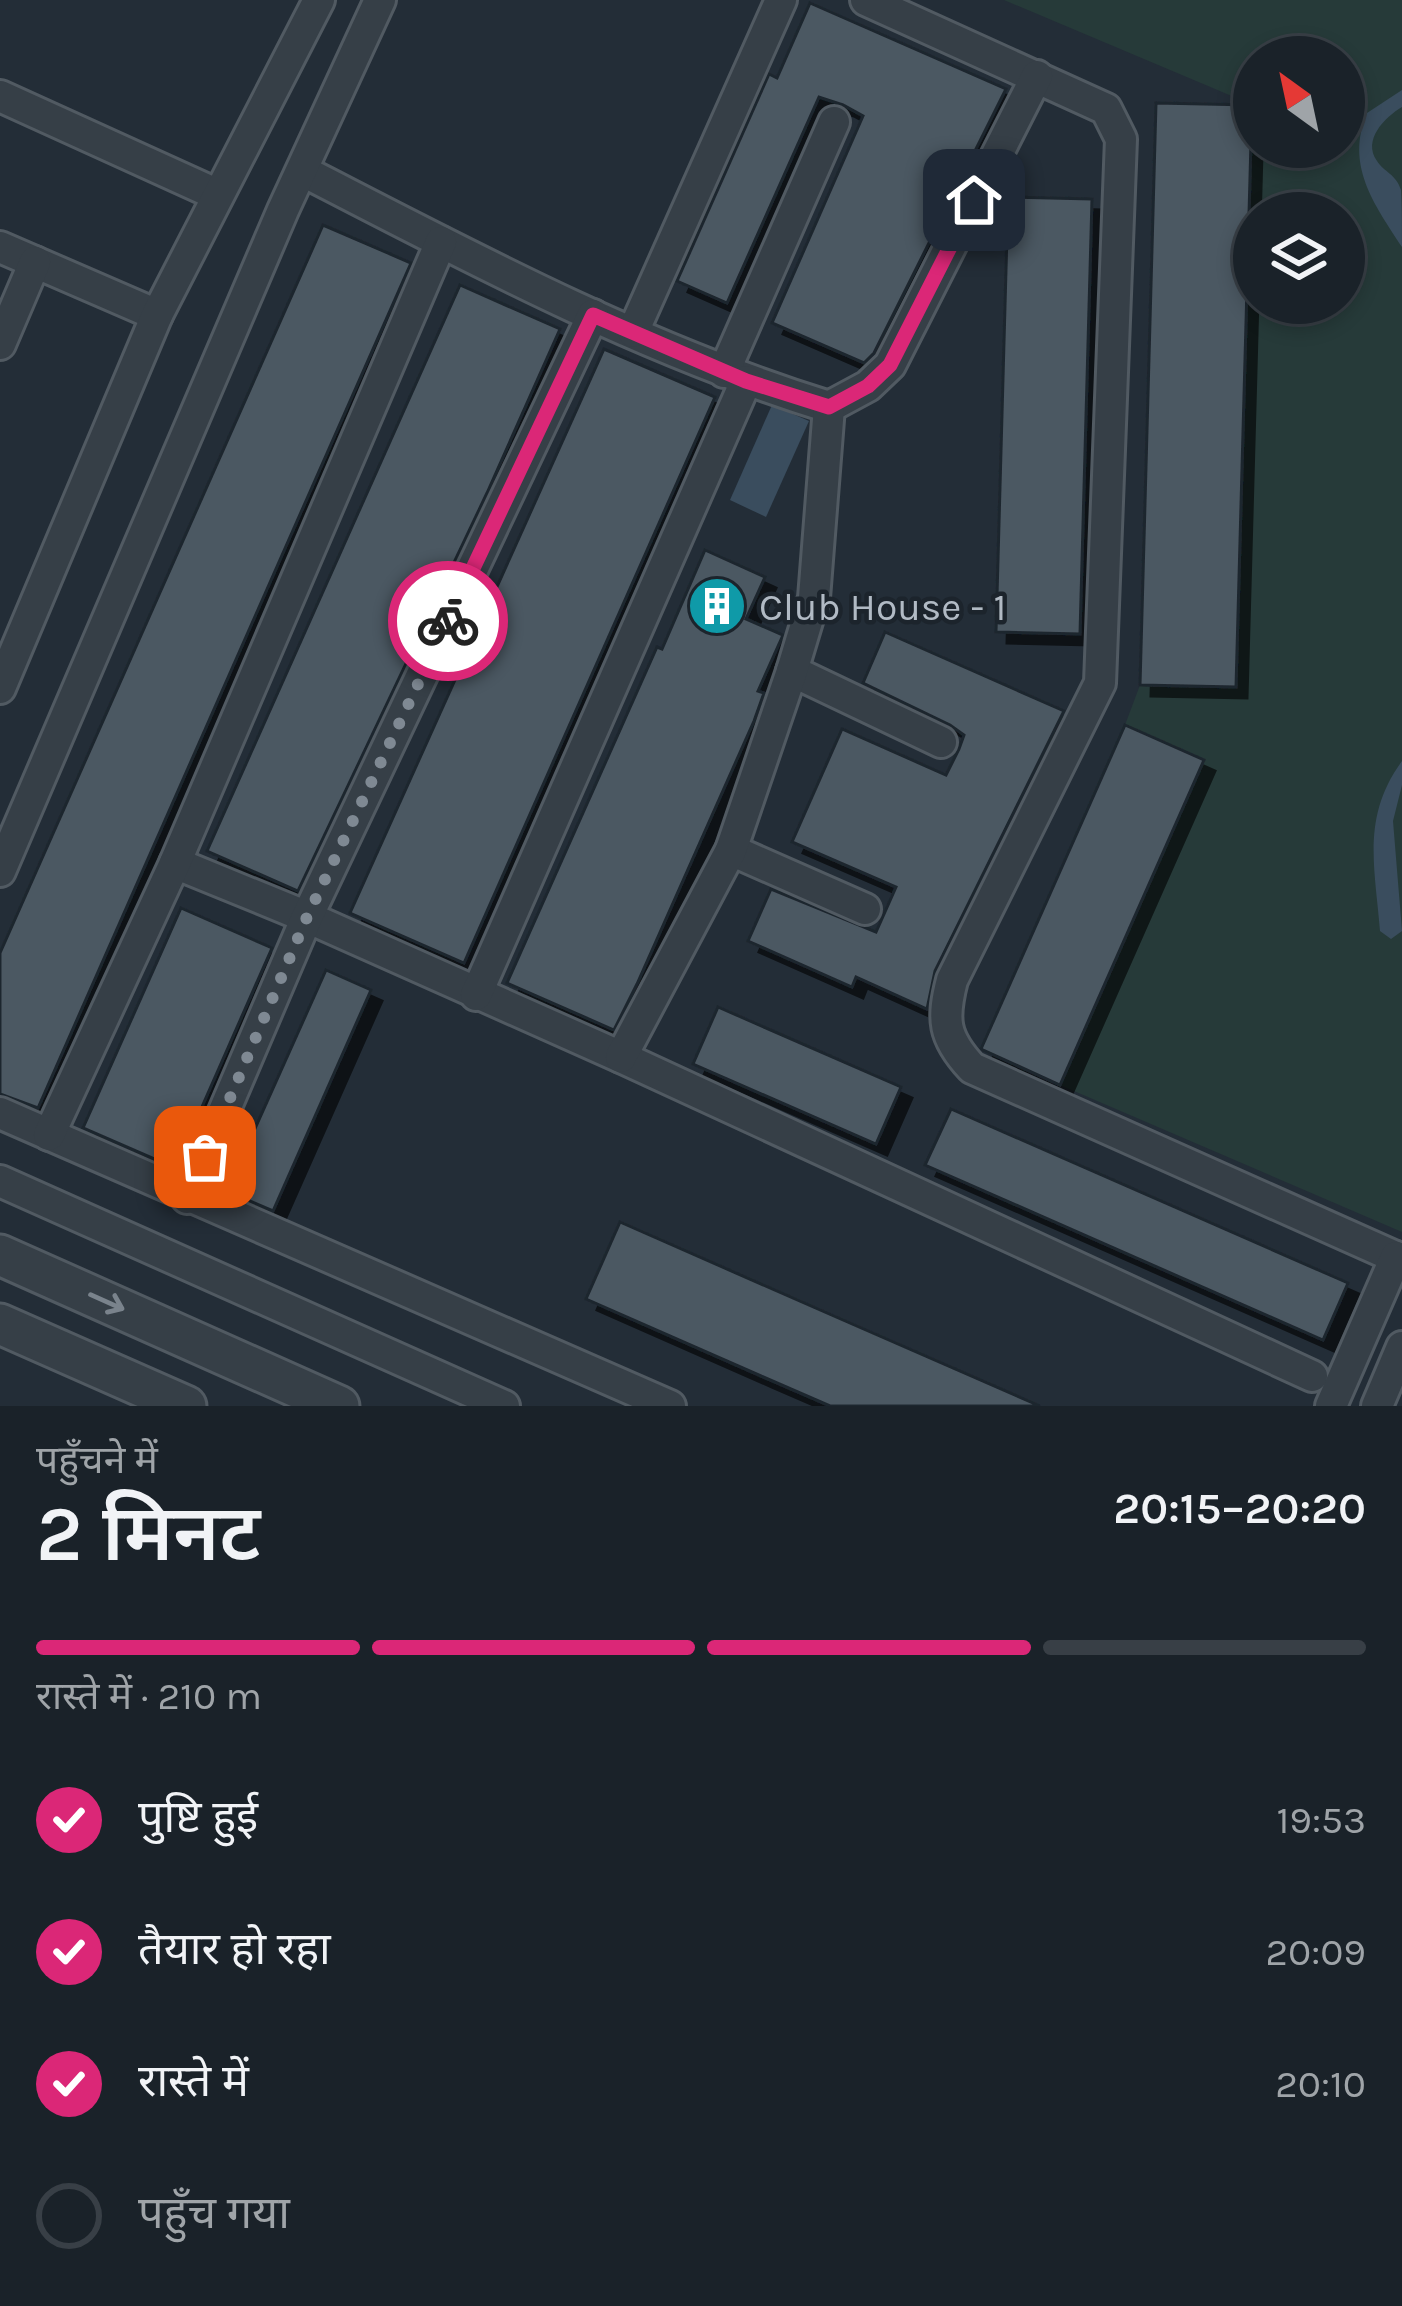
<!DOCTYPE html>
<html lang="hi">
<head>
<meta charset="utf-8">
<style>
  body { margin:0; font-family:Karla,"Noto Sans Devanagari",sans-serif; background:#272f35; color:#f1f3f6; height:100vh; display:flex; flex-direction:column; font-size:45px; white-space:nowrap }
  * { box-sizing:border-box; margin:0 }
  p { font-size:39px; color:#9fa4a8 }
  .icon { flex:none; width:66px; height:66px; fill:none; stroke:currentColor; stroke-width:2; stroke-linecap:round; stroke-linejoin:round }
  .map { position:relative; height:1406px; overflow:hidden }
  .side { display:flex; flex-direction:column; background:#1a2229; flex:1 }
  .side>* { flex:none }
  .needle { width:78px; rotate:327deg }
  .fabs { position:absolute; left:1233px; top:36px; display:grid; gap:24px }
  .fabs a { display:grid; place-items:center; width:132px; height:132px; border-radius:50%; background:#1a2229; box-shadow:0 6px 18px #0003,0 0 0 3px #383f46; font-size:60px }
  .pin { position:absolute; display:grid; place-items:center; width:102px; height:102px; color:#fff; margin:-51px; border-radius:24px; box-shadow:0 6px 18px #0006 }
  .courier { position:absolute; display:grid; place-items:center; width:120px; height:120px; margin:-60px; border:9px solid #db2777; border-radius:50%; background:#fff; color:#222; box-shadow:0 3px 15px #0007 }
  .summary em { font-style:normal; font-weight:600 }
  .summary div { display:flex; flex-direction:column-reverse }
  .summary { display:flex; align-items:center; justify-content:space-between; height:204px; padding:0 36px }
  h1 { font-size:78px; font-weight:600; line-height:90px }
  .bar { display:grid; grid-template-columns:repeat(4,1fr); gap:18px 12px; align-content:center; height:144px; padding:0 36px }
  .bar i { height:15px; border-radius:9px; background:#383f46 }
  .bar .active { background:#db2777 }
  .bar p { grid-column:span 4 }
  ol { padding:0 36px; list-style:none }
  li { display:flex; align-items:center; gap:36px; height:132px }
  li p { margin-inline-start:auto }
  li .icon { padding:12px; border-radius:50%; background:#db2777; color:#fff; stroke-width:4 }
  li:last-child { color:#9fa4a8 }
  li i { width:66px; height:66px; border:6px solid #383f46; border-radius:50% }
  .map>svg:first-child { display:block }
  .green { fill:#263a39; fill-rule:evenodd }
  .water { fill:#3a4d5e }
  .building { fill:#4c5862; stroke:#1e262e; stroke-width:3; filter:url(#shadow) }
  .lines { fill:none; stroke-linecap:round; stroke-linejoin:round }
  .minor-casing { stroke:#515a62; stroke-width:36 }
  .tertiary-casing { stroke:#515a62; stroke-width:45 }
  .minor { stroke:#363f47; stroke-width:30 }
  .tertiary { stroke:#363f47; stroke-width:39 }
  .oneway { stroke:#7a838c }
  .done { stroke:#7f8993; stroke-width:12; stroke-dasharray:0 21.6 }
  .route { stroke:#db2777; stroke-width:15 }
  .labels { text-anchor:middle; stroke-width:9; stroke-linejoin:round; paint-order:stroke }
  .poi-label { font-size:39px; fill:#b1bac4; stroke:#1c242c; text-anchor:start }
</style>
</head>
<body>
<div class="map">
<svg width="1402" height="1406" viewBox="0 0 1402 1406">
  <defs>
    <filter id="shadow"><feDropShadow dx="11" dy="11" stdDeviation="0" flood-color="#0009"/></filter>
  </defs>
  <rect width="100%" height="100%" fill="#232d37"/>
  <path class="green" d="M1004,0h398v1232l-342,-147 144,-325 -79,-35 15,-40 96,1 17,-581zM1254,57h90v90h-90zM1254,213h90v90h-90z"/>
  <g class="water">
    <path d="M1402,90v17c-17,10 -40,33 -25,54 7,11 19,13 24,29 1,17 1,40 1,57 -28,-43 -57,-82 -35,-134z"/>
    <path d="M772,405l37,16 -43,96 -36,-17z"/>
    <path d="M1402,761v24l-9,36 9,110 -11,8 -11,-8c-5,-64 -19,-114 22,-170z"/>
  </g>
  <g class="building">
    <path d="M810,3l196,86 -132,264 -10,10 -92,-40 91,-207 -20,-11 -24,-8 -92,206 -50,-22 92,-207 8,4z"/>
    <path d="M1156,103l96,2 -16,582 -96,-2z"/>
    <path d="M1008,197l84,2 -12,435 -84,-2z"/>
    <path d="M323,225l88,38 -373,845 -38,-14v-141z"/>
    <path d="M460,285l100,44 -73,164 -189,398 -91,-40z"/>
    <path d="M604,349l111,48 -251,566 -114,-50z"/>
    <path d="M705,550l60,27 -19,42 37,16 -25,56 6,2 -10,28 -117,263 -23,46 -107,-47 150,-336 5,2z"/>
    <path d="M885,632l179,79 -129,260 -8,38 -71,-32 -4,10 -104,-46 23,-52 105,43 20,-45 -104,-45 50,-113 104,46 13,-26 5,-14 -14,-10 -87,-42z"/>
    <path d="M1125,725l79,35 -144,325 -79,-36z"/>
    <path d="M181,908l91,40 -97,220 -92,-40z"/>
    <path d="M326,970l45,20 -98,221 -46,-20z"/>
    <path d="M718,1007l183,80 -25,57 -183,-80z"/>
    <path d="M951,1109l397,174 -25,57 -398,-175z"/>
    <path d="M620,1222l207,91 213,93h-210l-69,-30 -175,-77z"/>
  </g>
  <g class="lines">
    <g class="minor-casing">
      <g id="minor">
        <path d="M866,0l240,109 15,30 -21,544 -148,297c-10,39 -9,57 20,88l430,192"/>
        <path d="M0,96l218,99"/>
        <path d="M303,171c170,88 342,179 526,236l39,-21 22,-21 147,-289"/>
        <path d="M0,247l157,68"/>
        <path d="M633,332l148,-332"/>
        <path d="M0,344l35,-82"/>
        <path d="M724,372l110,-250"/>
        <path d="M792,671l149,71"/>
        <path d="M0,688l157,-373 162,-315"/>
        <path d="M731,850l134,59"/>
        <path d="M175,863l132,54 314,140 691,319"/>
        <path d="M0,871l283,-661 97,-210"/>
        <path d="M476,995l270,-614"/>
        <path d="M621,1057l110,-207 61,-179 22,-73 15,-191"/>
        <path d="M0,1113l670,293"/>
        <path d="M49,1135l126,-272 266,-621"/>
        <path d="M0,1181l504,225"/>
        <path d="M187,1198l120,-281 286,-602"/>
        <path d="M1331,1406l65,-149"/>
        <path d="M1377,1406l25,-59"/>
      </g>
    </g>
    <g class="tertiary-casing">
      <g id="tertiary">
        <path d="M0,1255l339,151"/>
        <path d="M0,1324l186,82"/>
      </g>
    </g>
    <use href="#minor" class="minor"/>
    <use href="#tertiary" class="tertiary"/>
  </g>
  <defs><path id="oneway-shaft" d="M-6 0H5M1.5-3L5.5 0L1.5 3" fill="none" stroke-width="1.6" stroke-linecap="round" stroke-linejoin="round" transform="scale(3)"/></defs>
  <use class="oneway" href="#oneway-shaft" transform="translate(107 1302) rotate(24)"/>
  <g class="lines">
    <path class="done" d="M205,1157l102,-240 141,-296"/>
    <path class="route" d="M448,621l145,-306 153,66 83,26 39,-21 22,-21 84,-165"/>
  </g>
  <defs>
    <g id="building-disc" transform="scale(3)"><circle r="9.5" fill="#0f9aa8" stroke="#1c242c"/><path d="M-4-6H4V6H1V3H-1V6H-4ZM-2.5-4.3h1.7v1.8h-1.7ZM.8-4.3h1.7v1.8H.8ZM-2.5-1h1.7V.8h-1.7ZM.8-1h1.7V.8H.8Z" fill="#fff"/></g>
  </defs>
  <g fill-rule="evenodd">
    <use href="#building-disc" x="717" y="606"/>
  </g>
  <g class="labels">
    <g class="poi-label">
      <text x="759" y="620">Club House - 1</text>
    </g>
  </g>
</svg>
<div class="fabs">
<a><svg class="needle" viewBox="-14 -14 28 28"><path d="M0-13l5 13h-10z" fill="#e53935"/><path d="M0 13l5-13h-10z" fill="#9fa4a8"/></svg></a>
<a><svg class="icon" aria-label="layers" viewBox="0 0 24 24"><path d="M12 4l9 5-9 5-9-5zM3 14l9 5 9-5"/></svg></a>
</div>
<div class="pin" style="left:205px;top:1157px;background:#ea580c"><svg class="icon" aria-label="bag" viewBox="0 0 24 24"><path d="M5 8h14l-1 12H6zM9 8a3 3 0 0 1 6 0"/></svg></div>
<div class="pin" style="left:974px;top:200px;background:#1f2937"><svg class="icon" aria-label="home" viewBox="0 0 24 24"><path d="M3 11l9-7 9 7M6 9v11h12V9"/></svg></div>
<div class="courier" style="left:448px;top:621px"><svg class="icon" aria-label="bike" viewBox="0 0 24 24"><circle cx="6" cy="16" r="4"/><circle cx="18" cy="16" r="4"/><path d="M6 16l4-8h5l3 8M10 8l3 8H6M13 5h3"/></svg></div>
</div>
<section class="side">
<div class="summary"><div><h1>2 मिनट</h1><p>पहुँचने में</p></div><em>20:15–20:20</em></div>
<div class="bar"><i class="active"></i><i class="active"></i><i class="active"></i><i></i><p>रास्ते में · 210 m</p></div>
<ol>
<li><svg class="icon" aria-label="check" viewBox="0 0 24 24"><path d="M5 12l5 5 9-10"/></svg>पुष्टि हुई<p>19:53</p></li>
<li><svg class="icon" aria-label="check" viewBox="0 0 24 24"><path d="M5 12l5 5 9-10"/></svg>तैयार हो रहा<p>20:09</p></li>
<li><svg class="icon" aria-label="check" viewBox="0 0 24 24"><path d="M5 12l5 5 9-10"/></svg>रास्ते में<p>20:10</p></li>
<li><i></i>पहुँच गया</li>
</ol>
</section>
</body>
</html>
